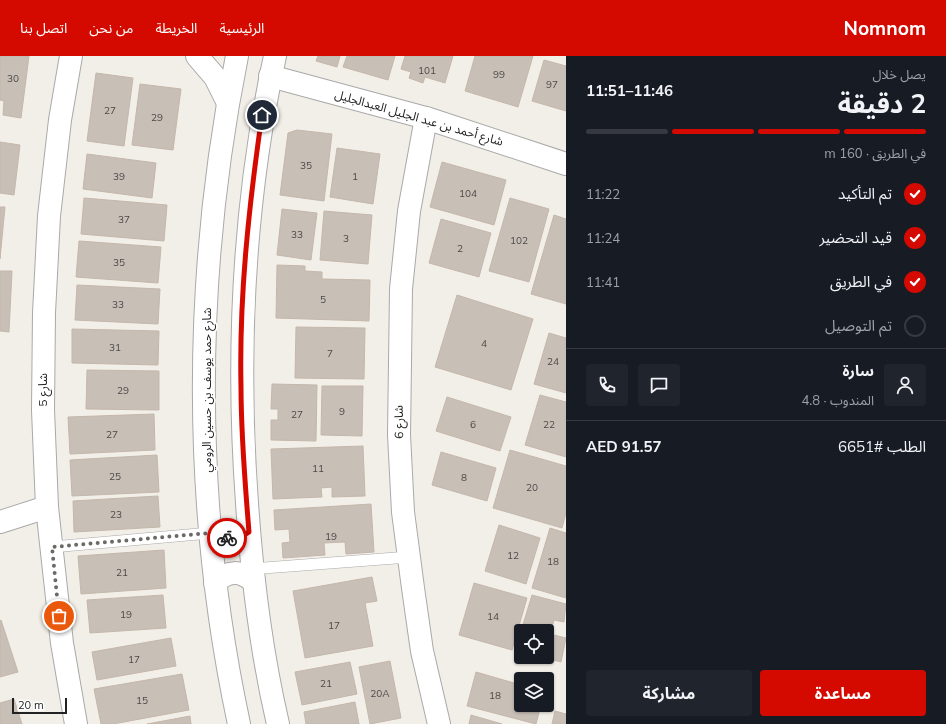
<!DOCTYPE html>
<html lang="ar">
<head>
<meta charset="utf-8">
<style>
  body { margin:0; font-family:Mulish,"Noto Sans Arabic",sans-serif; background:#20242c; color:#f1f3f6; direction:rtl; height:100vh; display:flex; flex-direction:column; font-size:15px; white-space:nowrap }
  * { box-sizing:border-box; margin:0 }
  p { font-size:13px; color:#9ea1a6 }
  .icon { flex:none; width:22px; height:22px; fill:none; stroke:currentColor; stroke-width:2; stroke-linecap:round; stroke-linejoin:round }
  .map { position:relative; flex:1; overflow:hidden; direction:ltr }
  .sheet { display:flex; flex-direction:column; background:#171b24; width:380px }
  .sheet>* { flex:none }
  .fabs { position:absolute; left:514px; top:568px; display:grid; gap:8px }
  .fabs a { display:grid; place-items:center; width:40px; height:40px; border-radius:4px; background:#171b24; box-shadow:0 1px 3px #0004; font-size:20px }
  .scale { position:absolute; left:12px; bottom:10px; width:55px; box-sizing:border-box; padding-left:4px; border:2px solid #222; border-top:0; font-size:11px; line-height:14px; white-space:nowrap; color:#222; -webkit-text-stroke:3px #fff; paint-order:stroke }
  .pin { position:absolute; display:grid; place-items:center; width:34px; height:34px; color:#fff; margin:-17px; border:2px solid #fff; border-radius:50%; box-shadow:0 1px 4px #0007 }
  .courier { position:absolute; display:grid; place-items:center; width:40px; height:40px; margin:-20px; border:3px solid #d40900; border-radius:50%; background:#fff; color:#222; box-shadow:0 1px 5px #0007 }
  .overview em { font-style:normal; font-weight:700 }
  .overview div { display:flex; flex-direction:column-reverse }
  .overview { display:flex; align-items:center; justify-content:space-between; height:68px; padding:0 20px }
  h1 { font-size:26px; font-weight:700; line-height:30px }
  .bar { display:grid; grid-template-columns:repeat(4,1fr); gap:6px 4px; align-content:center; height:48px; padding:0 20px }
  .bar i { height:5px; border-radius:3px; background:#363941 }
  .bar .on { background:#d40900 }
  .bar p { grid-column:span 4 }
  .line { display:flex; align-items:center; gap:10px; padding:0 20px; border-top:1px solid #363941 }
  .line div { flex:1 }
  .round { display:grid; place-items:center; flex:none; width:42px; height:42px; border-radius:4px; background:#20242c }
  ol { padding:0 20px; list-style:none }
  li { display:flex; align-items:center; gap:12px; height:44px }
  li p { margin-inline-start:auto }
  li .icon { padding:4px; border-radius:50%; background:#d40900; color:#fff; stroke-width:4 }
  li:last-child { color:#9ea1a6 }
  li i { width:22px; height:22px; border:2px solid #363941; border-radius:50% }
  .action { display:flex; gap:8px; margin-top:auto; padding:8px 20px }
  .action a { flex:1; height:46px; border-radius:4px; background:#d40900; color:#fff; font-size:16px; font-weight:700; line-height:46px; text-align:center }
  .action a+a { background:#20242c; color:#f1f3f6 }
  header { display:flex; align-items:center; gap:24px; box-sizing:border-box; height:56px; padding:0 20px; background:#d40900; color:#fff }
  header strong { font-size:19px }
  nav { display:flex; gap:22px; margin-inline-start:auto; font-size:14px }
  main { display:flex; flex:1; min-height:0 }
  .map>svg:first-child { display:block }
  .building { fill:#c8bfb7; stroke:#c5b7aa }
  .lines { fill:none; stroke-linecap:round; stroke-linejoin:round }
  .service-casing { stroke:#a9a9a9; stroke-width:12 }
  .minor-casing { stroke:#a9a9a9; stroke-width:24 }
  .tertiary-casing { stroke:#a9a9a9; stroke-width:24 }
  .service { stroke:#fff; stroke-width:11 }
  .minor { stroke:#fff; stroke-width:22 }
  .tertiary { stroke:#fff; stroke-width:22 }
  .done { stroke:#6b6a67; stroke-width:4; stroke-dasharray:0 7.2 }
  .route { stroke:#d40900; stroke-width:5 }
  .labels { text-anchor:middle; stroke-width:3.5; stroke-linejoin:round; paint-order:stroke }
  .number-label { font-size:10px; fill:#4c4947 }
  .street-label { font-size:12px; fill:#222; stroke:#fff }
</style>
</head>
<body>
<header>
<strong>Nomnom</strong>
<nav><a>الرئيسية</a><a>الخريطة</a><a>من نحن</a><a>اتصل بنا</a></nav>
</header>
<main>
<section class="sheet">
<div class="overview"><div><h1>2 دقيقة</h1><p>يصل خلال</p></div><em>11:46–11:51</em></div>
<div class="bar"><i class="on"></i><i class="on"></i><i class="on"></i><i></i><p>في الطريق · 160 m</p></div>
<ol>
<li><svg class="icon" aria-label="check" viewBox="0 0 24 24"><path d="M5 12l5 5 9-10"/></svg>تم التأكيد<p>11:22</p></li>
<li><svg class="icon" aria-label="check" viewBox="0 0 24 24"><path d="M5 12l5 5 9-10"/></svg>قيد التحضير<p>11:24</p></li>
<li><svg class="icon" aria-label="check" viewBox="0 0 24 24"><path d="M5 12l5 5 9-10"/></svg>في الطريق<p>11:41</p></li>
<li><i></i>تم التوصيل</li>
</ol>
<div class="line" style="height:72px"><a class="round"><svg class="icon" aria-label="person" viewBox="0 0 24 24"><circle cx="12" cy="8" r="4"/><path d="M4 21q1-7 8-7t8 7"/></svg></a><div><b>سارة</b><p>المندوب · 4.8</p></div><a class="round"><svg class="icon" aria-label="chat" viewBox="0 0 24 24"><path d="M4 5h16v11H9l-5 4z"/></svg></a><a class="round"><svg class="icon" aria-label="phone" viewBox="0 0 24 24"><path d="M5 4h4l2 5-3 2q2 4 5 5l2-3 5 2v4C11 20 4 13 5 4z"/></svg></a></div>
<div class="line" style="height:52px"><div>الطلب #6651</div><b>AED 91.57</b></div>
<div class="action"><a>مساعدة</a><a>مشاركة</a></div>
</section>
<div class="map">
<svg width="566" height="668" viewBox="0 0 566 668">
  <rect width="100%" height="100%" fill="#f2efe8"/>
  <g class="building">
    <path d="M0,0h29l-8,62 -18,-3 1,-14 -4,-1z"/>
    <path d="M318,0h22l-3,11 -21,-6z"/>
    <path d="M347,0h48l-7,24 -45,-13z"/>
    <path d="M405,0h48l-8,27 -20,-6 -2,6 -14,-5 2,-6 -10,-3z"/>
    <path d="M475,0h58l-15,51 -53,-16z"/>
    <path d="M544,4l22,6v45l-34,-10z"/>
    <path d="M96,17l37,5 -9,68 -37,-5z"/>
    <path d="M140,28l41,5 -8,61 -41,-5z"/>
    <path d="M297,74l35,4 -8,67 -44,-6 8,-62z"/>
    <path d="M0,86l20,3 -6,50 -14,-2z"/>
    <path d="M337,92l43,6 -7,50 -43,-7z"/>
    <path d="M87,98l69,9 -4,35 -69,-9z"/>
    <path d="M442,106l64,18 -12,45 -64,-18z"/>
    <path d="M84,142l83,7 -3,36 -83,-7z"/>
    <path d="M510,142l39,11 -20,73 -40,-11z"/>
    <path d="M0,151h5l-5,52z"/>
    <path d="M282,153l35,4 -6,47 -34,-5z"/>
    <path d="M324,155l48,4 -4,49 -48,-4z"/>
    <path d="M554,159l12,4v85l-35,-10z"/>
    <path d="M441,163l50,14 -12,44 -50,-14z"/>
    <path d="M79,185l82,6 -3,36 -82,-6z"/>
    <path d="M277,209l28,1v5l17,1v7l48,1 -1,41 -93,-3z"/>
    <path d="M0,215h12l-3,61 -9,-1z"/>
    <path d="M77,229l83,4 -2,35 -83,-4z"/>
    <path d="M457,239l76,24 -22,71 -76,-23z"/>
    <path d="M296,271l69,1 -1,51 -69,-1z"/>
    <path d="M72,273l87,2 -1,34 -86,-2z"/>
    <path d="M549,277l17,5v55l-32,-9z"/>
    <path d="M87,314l72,1v39l-73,-1z"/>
    <path d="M272,328l45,1 -1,56 -45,-1v-20h7v-11h-7z"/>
    <path d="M322,330h41l-1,50 -41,-1z"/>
    <path d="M540,339l26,7v55l-41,-12z"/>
    <path d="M447,341l64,20 -11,34 -64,-20z"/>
    <path d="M154,358l1,36 -85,4 -2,-37z"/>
    <path d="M363,390l2,50 -33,1v-10l-11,1 1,9 -49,2 -2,-50z"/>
    <path d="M510,394l56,16v47l-4,15 -69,-20z"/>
    <path d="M441,396l55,16 -9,33 -55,-16z"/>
    <path d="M157,399l2,37 -87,4 -2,-36z"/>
    <path d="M158,440l2,31 -86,5 -1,-31z"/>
    <path d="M371,448l3,48 -28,2 -1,-12 -21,1 1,12 -42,3 -1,-15 8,-1 -1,-13 -14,1 -1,-20z"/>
    <path d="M499,469l41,13 -14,46 -41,-13z"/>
    <path d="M550,472l16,5v65l-34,-10z"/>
    <path d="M164,494l2,38 -85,6 -3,-38z"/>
    <path d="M372,521l5,24 -12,2 8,43 -68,12 -12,-67z"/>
    <path d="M474,527l53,15 -15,52 -53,-15z"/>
    <path d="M163,539l3,33 -76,5 -3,-33z"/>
    <path d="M532,539l34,9 -2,18 -10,-2 -4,14 16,4 -5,24 -19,-5h5v-26h-26z"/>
    <path d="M1,564l17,52 -18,5v-56z"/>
    <path d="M521,577v18l-5,-1z"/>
    <path d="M171,582l5,28 -79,14 -5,-28z"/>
    <path d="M390,605l11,57 -31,6 -11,-57z"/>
    <path d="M350,606l7,32 -55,11 -7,-33z"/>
    <path d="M476,616l45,13v20h20l-5,19 -69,-18z"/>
    <path d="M182,618l7,36 -76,14h-12l-7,-35z"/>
    <path d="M14,643l8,25h-22v-21z"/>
    <path d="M355,646l4,22h-53l-2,-12z"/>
    <path d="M555,655l11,3v10h-14z"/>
    <path d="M471,659l31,9h-33z"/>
    <path d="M190,660l1,8h-44z"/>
  </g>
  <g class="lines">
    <g class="service-casing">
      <g id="service">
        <path d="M52,491l158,-14"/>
        <path d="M252,513l157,-12"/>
      </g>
    </g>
    <g class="minor-casing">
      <g id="minor">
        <path d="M71,0l-11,64 -11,96 -5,97 -1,97 4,97 15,136 14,81"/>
        <path d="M197,0l18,21 13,26"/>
        <path d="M270,20l156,42 140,46"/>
        <path d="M426,62l-17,93 -8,78 -2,146 4,77 10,76 9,63 17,73"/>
        <path d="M0,466l47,-15"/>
      </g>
    </g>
    <g class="tertiary-casing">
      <g id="tertiary">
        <path d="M237,0c-44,219 -45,449 2,668"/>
        <path d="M275,0c-32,148 -39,296 -28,447 5,74 14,148 31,221"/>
        <path d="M210,477c14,7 25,7 39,-1"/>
        <path d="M215,527c12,-13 26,-13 39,-1"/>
      </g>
    </g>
    <use href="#service" class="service"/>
    <use href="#minor" class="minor"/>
    <use href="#tertiary" class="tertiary"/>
  </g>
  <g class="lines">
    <path class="done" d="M59,560l-7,-69 158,-14 17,5"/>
    <path class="route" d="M227,482l15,-2 7,-4c-4,-48 -8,-97 -8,-145 -2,-91 8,-182 21,-272"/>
  </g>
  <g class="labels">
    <g class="number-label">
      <text x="427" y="18">101</text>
      <text x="499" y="22">99</text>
      <text x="13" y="26">30</text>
      <text x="552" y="32">97</text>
      <text x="110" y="58">27</text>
      <text x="157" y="65">29</text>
      <text x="306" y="113">35</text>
      <text x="119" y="124">39</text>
      <text x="355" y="124">1</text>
      <text x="468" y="141">104</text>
      <text x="124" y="167">37</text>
      <text x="297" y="182">33</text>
      <text x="346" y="186">3</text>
      <text x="519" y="188">102</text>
      <text x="460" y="196">2</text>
      <text x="119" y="210">35</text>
      <text x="323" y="247">5</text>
      <text x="118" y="252">33</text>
      <text x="484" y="291">4</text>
      <text x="115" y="295">31</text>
      <text x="330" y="301">7</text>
      <text x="553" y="309">24</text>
      <text x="123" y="338">29</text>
      <text x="342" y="359">9</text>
      <text x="297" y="362">27</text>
      <text x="473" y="372">6</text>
      <text x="549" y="372">22</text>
      <text x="112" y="382">27</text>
      <text x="318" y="416">11</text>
      <text x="115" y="424">25</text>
      <text x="464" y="425">8</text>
      <text x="532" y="435">20</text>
      <text x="116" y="462">23</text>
      <text x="331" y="484">19</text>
      <text x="513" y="503">12</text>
      <text x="553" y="509">18</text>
      <text x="122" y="520">21</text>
      <text x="126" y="562">19</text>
      <text x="493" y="564">14</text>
      <text x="334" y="573">17</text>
      <text x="134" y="607">17</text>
      <text x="326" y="631">21</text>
      <text x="380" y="641">20A</text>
      <text x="495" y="643">18</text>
      <text x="142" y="648">15</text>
    </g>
    <g class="street-label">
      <text transform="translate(419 62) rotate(16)" y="4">شارع أحمد بن عبد الجليل العبدالجليل</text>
      <text transform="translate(43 334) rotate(-90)" y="4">شارع 5</text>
      <text transform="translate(207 334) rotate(-90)" y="4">شارع حمد يوسف بن حسين الرومي</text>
      <text transform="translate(399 366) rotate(-91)" y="4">شارع 6</text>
    </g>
  </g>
</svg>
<div class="fabs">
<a><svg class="icon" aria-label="locate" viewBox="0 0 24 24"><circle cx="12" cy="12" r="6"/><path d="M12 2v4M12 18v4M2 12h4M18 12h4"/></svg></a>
<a><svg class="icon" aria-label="layers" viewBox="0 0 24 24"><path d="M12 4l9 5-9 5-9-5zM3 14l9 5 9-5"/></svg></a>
</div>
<div class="scale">20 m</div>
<div class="pin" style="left:59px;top:560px;background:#ea580c"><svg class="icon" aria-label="bag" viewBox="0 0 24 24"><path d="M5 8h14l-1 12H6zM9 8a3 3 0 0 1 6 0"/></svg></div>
<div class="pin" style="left:262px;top:59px;background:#1f2937"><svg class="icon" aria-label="home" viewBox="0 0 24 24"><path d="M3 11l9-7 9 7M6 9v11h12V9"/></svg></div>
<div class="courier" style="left:227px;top:482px"><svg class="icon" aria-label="bike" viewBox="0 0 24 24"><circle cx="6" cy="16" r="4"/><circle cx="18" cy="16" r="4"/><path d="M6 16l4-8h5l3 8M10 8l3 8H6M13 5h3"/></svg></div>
</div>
</main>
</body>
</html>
